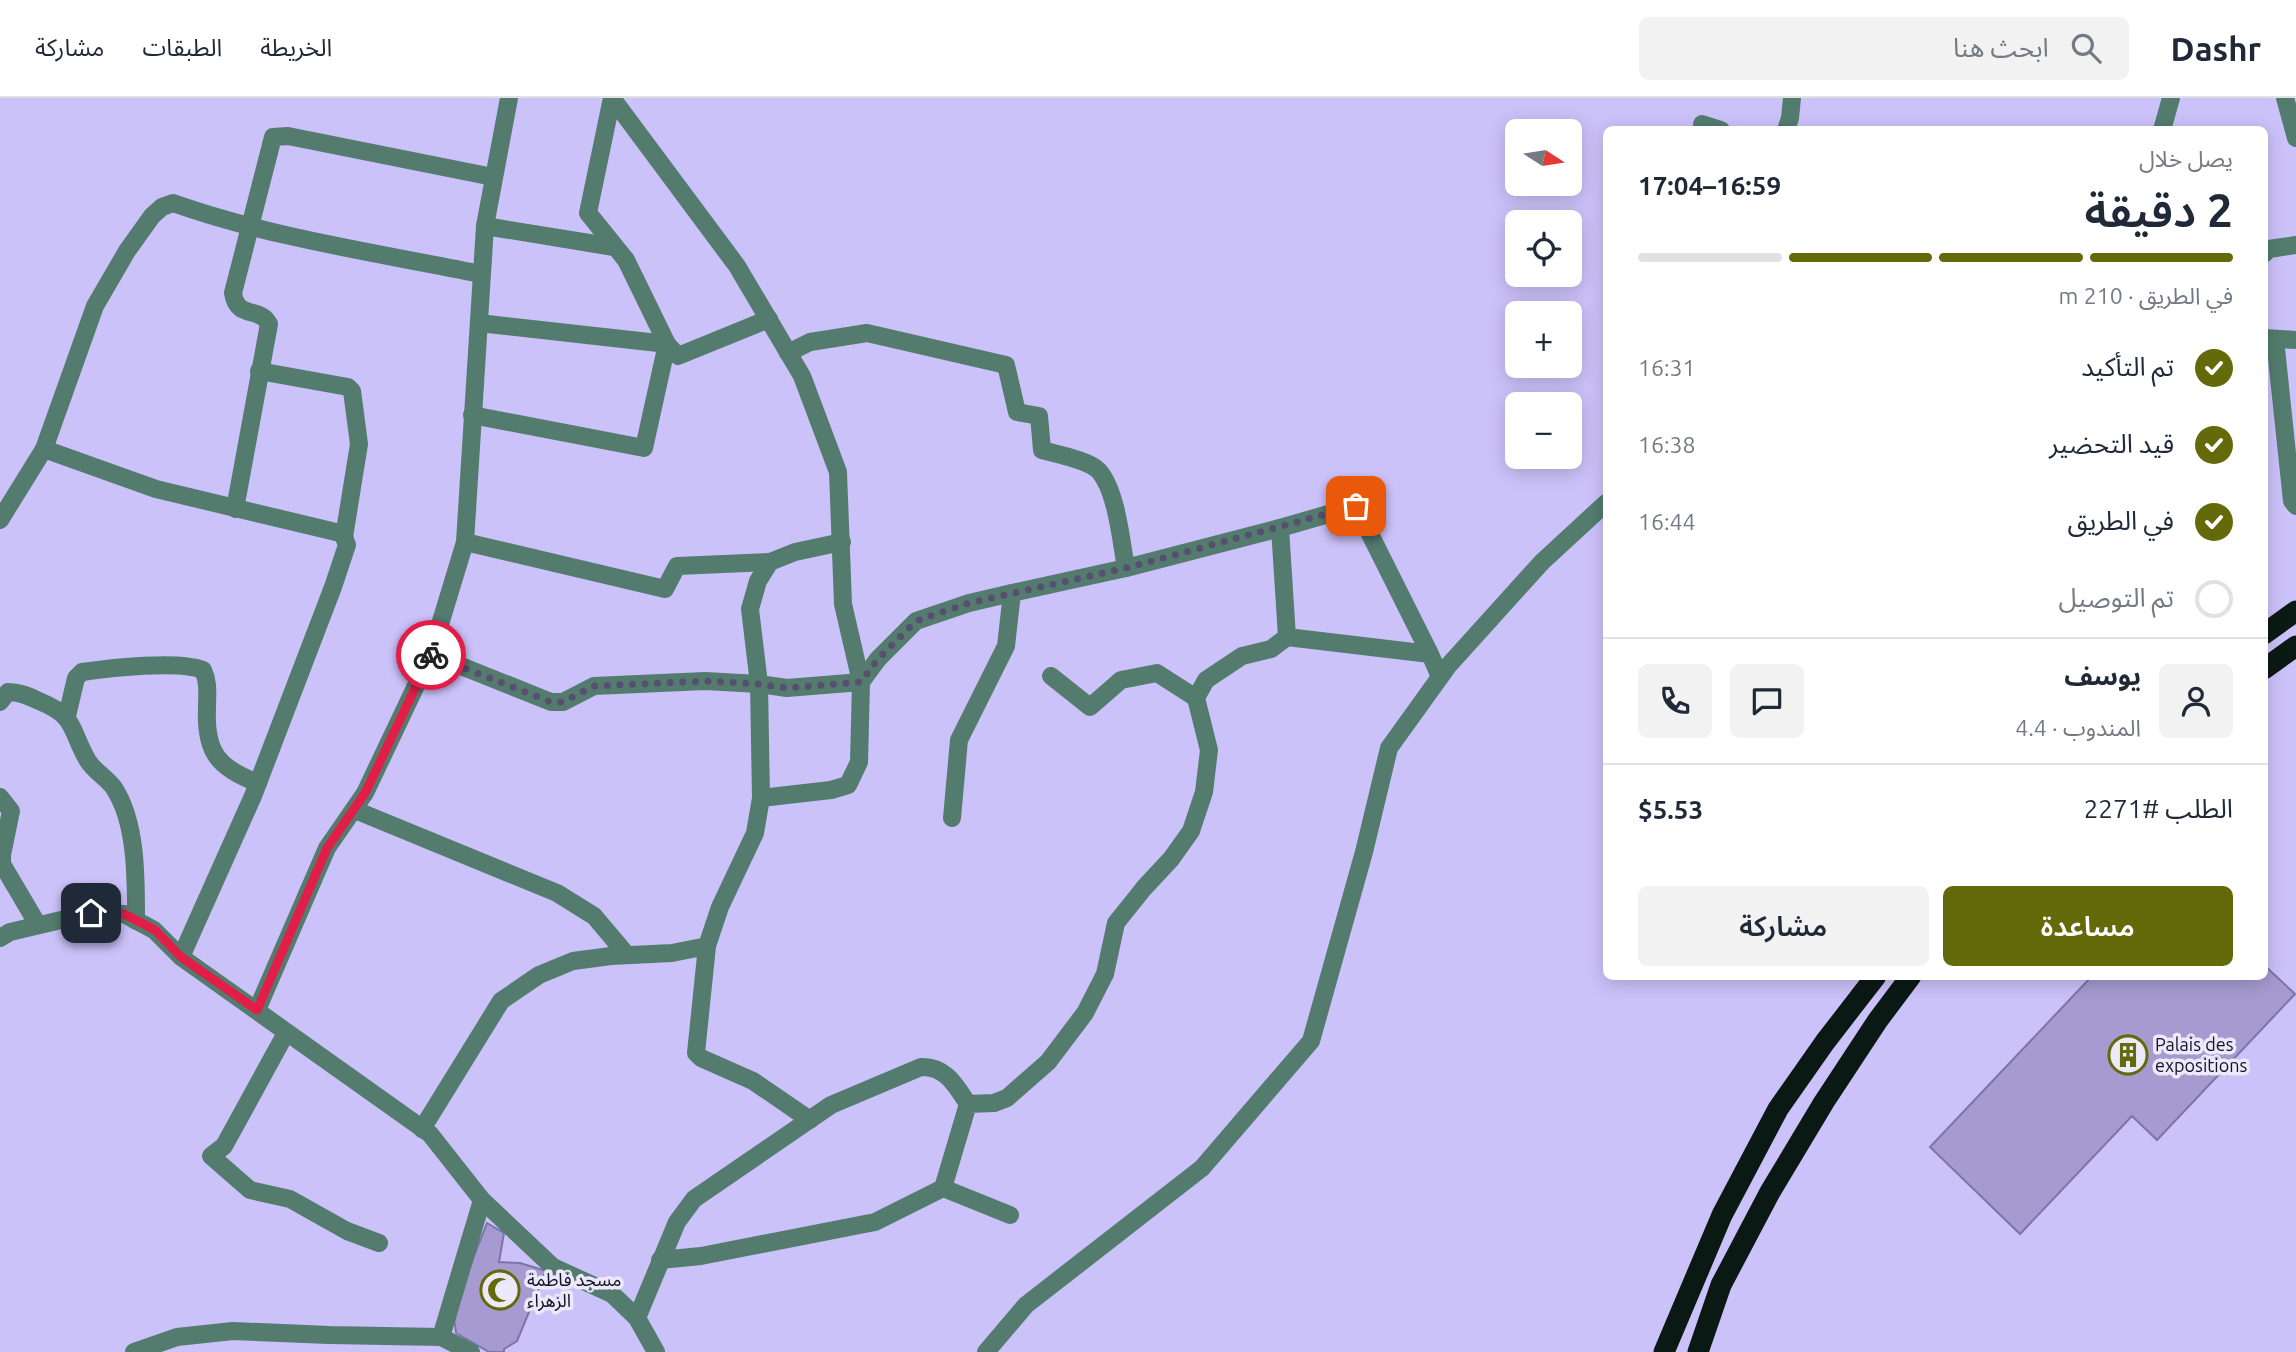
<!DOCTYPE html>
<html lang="ar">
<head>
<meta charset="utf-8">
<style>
  body { margin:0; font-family:Ubuntu,"Noto Sans Arabic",sans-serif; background:#f2f2f3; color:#1f2937; direction:rtl; height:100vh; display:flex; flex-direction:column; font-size:26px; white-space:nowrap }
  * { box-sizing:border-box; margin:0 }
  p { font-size:23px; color:#747a83 }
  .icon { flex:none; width:38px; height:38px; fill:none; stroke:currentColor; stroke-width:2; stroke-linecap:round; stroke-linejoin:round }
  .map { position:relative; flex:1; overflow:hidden; direction:ltr }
  .sheet { position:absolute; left:1603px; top:28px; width:665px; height:854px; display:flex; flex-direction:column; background:#fff; border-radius:10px; box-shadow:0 4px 18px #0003; direction:rtl }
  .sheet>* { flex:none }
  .needle { width:46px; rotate:102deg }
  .fabs { position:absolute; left:1505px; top:21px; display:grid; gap:14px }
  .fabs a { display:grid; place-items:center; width:77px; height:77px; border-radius:10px; background:#fff; box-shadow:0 4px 18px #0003; font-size:35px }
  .pin { position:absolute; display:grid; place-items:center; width:60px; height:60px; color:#fff; margin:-30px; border-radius:14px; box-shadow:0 4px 10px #0006 }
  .courier { position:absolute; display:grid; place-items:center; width:70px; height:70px; margin:-35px; border:5px solid #e11d48; border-radius:50%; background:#fff; color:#222; box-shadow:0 2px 9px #0007 }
  .head em { font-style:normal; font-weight:600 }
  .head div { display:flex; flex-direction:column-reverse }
  .head { display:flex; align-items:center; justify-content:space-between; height:119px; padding:0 35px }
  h1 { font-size:46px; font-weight:600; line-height:52px }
  .bar { display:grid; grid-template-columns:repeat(4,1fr); gap:10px 7px; align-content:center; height:84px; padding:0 35px }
  .bar i { height:9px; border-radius:5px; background:#e0e1e3 }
  .bar .selected { background:#646909 }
  .bar p { grid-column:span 4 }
  .line { display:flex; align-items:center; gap:18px; padding:0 35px; border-top:2px solid #e0e1e3 }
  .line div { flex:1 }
  .round { display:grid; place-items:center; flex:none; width:74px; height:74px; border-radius:10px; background:#f2f2f3 }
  ol { padding:0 35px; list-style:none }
  li { display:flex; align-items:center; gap:21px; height:77px }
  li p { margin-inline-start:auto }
  li .icon { padding:7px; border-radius:50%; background:#646909; color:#fff; stroke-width:4 }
  li:last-child { color:#747a83 }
  li i { width:38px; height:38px; border:4px solid #e0e1e3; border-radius:50% }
  .button { display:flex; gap:14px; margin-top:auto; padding:14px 35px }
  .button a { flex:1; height:80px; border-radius:10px; background:#646909; color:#fff; font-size:28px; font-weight:600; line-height:80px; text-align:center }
  .button a+a { background:#f2f2f3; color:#1f2937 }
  header { display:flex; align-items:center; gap:42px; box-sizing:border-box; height:98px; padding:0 35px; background:#fff; border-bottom:2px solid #e0e1e3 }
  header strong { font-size:33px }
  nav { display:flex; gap:38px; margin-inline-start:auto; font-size:24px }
  .search { width:490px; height:63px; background:#f2f2f3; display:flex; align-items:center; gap:18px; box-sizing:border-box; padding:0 24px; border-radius:10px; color:#747a83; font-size:26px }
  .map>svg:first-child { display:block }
  .building { fill:#a59bd1; stroke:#7f74a8; stroke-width:2 }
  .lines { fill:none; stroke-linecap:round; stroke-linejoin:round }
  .minor { stroke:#537c6f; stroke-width:18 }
  .highway { stroke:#0b1915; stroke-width:21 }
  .done { stroke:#564f70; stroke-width:7; stroke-dasharray:0 12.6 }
  .route { stroke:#e11d48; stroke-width:9 }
  .labels { text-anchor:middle; stroke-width:7; stroke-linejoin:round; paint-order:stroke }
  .poi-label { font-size:18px; fill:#161125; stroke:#ece9fb; text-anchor:start }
</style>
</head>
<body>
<header>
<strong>Dashr</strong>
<div class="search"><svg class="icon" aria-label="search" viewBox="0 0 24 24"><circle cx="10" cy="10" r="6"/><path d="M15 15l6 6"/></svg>ابحث هنا</div>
<nav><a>الخريطة</a><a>الطبقات</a><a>مشاركة</a></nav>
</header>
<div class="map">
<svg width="2296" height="1254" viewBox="0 0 2296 1254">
  <rect width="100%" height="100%" fill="#ccc2fa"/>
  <g class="building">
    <path d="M2264,867l31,29 -138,146 -25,-24 -112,118 -90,-87 162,-171h172z"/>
    <path d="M487,1125l17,10 -5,29 21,1 26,8 -29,70 -13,8v3h-15l-33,-19 -3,-23z"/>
  </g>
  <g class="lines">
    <g class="minor">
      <path d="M612,0l125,168 65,110 36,96 5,132 18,78 -2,80 -11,23 -17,5 -70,8"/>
      <path d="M612,0l-24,115 38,47 41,84 11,12 91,-37"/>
      <path d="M2285,0l11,40"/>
      <path d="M1702,26l19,6"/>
      <path d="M1786,32l4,-12 2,-20"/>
      <path d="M2162,32l9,-32"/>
      <path d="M485,128l129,21"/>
      <path d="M2264,156l5,-5 27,-4"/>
      <path d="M2264,240l32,2"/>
      <path d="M2275,241l17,162 4,5"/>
      <path d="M788,255l22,-11 57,-9 139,32 11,47 22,4 3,34c14,4 47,10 57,21 18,21 22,70 27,97l154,-40"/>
      <path d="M259,273l89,16 4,4 7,53 -15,93"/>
      <path d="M472,317l172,33 23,-104 -188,-21"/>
      <path d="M44,351l51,-143 32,-55 25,-35 10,-9 11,-4c99,35 205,50 308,71"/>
      <path d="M235,411l34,-185c-9,-18 -32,-4 -36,-31l40,-156 15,-1 205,41"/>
      <path d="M0,422l44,-71 112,40 184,44 4,4 3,8 -14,42 -80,209 -72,161"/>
      <path d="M465,444l200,47 12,-23 93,-4"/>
      <path d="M431,556l120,48h12l31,-16 111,-5 54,3 28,4 74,-6 17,-23 38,-38 53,-18 43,-10"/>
      <path d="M1430,556l-143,-17 -7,-109 76,-22 74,148 10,23"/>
      <path d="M1051,578l39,31 31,-27 36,-7 39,25"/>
      <path d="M0,604l8,-10c12,0 20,4 31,9 39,16 30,28 49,60 7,11 19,17 26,27 23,35 22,92 22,133"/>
      <path d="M67,618l9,-38 6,-6c28,-4 97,-12 121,-2 6,13 4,24 4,38 -2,44 11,60 51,75"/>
      <path d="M0,699l11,14 -9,44v9l36,61"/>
      <path d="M355,712l202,83 37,23 33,39"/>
      <path d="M952,720l7,-78 47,-94 6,-53 114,-25"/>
      <path d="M0,840l10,-6 81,-19 33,1 30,16 27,27 249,177 52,66 71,67 59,27 25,24 19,34"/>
      <path d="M707,848l-11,107 5,5 52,23 57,39"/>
      <path d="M257,912l70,-162 38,-55 66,-139 34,-112 20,-316 24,-128"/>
      <path d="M286,935l-62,113 -13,10 39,34 40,9 57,32 32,12"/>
      <path d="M422,1031l79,-128 38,-26 34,-14 38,-5 61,-3 35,-7 13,-39 35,-74 6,-35 -2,-114 -9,-75 8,-28 12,-19 25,-10 47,-10"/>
      <path d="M1010,1117l-67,-27 25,-84 26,-1 13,-5 41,-36 37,-49 20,-39 11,-51 28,-35 27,-29 20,-28 13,-39 5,-42 -13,-52 10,-18 36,-24 29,-7 16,-12"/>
      <path d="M660,1162l41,-4 174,-34 68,-34"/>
      <path d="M637,1220l40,-96 17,-23 137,-94 90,-38c25,-1 35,19 47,37"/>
      <path d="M441,1239l41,-137"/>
      <path d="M134,1254l43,-15 56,-6 96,4 112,2 30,15"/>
      <path d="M986,1254l40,-47 176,-137 109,-127 53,-189 25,-104 59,-82 94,-104 64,-59"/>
    </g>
    <g class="highway">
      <path d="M2264,536l32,-23"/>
      <path d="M2264,571l32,-23"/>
      <path d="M1664,1254l58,-137 56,-106 47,-67 51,-66"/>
      <path d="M1698,1254l23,-67 49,-93 54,-90 54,-82 33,-44"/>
    </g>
  </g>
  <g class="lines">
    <path class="done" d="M431,557l120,47h12l31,-16 111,-5 54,3 28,4 74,-6 17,-23 38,-38 53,-18 157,-35 230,-62"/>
    <path class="route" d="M91,815l33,1 31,16 26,27 76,53 70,-162 38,-55 66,-138"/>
  </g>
  <defs>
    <g id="building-ring" transform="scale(2.0125)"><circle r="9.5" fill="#ece9fb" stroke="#646909" stroke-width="1.5"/><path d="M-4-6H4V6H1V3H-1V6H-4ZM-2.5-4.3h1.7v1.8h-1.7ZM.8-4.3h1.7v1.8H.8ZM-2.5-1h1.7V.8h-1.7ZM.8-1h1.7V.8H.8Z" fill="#646909"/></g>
    <g id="mosque-ring" transform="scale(2.0125)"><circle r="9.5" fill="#ece9fb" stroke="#646909" stroke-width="1.5"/><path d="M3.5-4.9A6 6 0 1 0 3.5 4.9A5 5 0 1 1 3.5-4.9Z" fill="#646909"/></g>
  </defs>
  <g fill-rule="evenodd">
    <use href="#building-ring" x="2128" y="957"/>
    <use href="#mosque-ring" x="500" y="1192"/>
  </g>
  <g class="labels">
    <g class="poi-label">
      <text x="2155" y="953">Palais des<tspan x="2155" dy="21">expositions</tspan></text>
      <text x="527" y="1188">مسجد فاطمة<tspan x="527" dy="21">الزهراء</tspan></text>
    </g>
  </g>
</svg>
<div class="fabs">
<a><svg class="needle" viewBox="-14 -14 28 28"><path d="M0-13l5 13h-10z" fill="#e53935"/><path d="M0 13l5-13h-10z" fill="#747a83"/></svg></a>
<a><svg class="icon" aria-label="locate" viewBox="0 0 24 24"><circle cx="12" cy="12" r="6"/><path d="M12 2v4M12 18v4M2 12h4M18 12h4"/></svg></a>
<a>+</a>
<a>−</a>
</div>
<div class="pin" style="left:1356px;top:408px;background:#ea580c"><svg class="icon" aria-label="bag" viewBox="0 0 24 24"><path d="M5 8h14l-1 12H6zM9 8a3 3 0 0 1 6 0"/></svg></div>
<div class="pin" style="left:91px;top:815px;background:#1f2937"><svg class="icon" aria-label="home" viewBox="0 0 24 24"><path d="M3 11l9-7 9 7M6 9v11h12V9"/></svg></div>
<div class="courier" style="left:431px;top:557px"><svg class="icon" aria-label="bike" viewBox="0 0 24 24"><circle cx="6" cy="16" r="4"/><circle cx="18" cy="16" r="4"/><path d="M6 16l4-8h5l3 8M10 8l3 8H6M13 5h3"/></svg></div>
<section class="sheet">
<div class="head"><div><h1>2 دقيقة</h1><p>يصل خلال</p></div><em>16:59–17:04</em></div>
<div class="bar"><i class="selected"></i><i class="selected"></i><i class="selected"></i><i></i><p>في الطريق · 210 m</p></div>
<ol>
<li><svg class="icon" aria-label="check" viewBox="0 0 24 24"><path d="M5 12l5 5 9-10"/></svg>تم التأكيد<p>16:31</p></li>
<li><svg class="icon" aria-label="check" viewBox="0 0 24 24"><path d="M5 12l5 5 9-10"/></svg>قيد التحضير<p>16:38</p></li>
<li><svg class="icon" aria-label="check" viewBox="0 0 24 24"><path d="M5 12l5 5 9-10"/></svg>في الطريق<p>16:44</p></li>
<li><i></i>تم التوصيل</li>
</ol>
<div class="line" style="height:126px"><a class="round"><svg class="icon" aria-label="person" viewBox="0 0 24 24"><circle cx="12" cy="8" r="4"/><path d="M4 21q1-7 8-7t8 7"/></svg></a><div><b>يوسف</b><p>المندوب · 4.4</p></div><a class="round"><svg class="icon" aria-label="chat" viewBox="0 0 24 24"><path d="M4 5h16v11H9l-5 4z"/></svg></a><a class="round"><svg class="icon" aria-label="phone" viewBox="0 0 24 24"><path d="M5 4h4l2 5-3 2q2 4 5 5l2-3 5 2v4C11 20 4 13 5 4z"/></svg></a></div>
<div class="line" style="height:91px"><div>الطلب #2271</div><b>$5.53</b></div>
<div class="button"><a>مساعدة</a><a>مشاركة</a></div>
</section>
</div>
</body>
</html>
